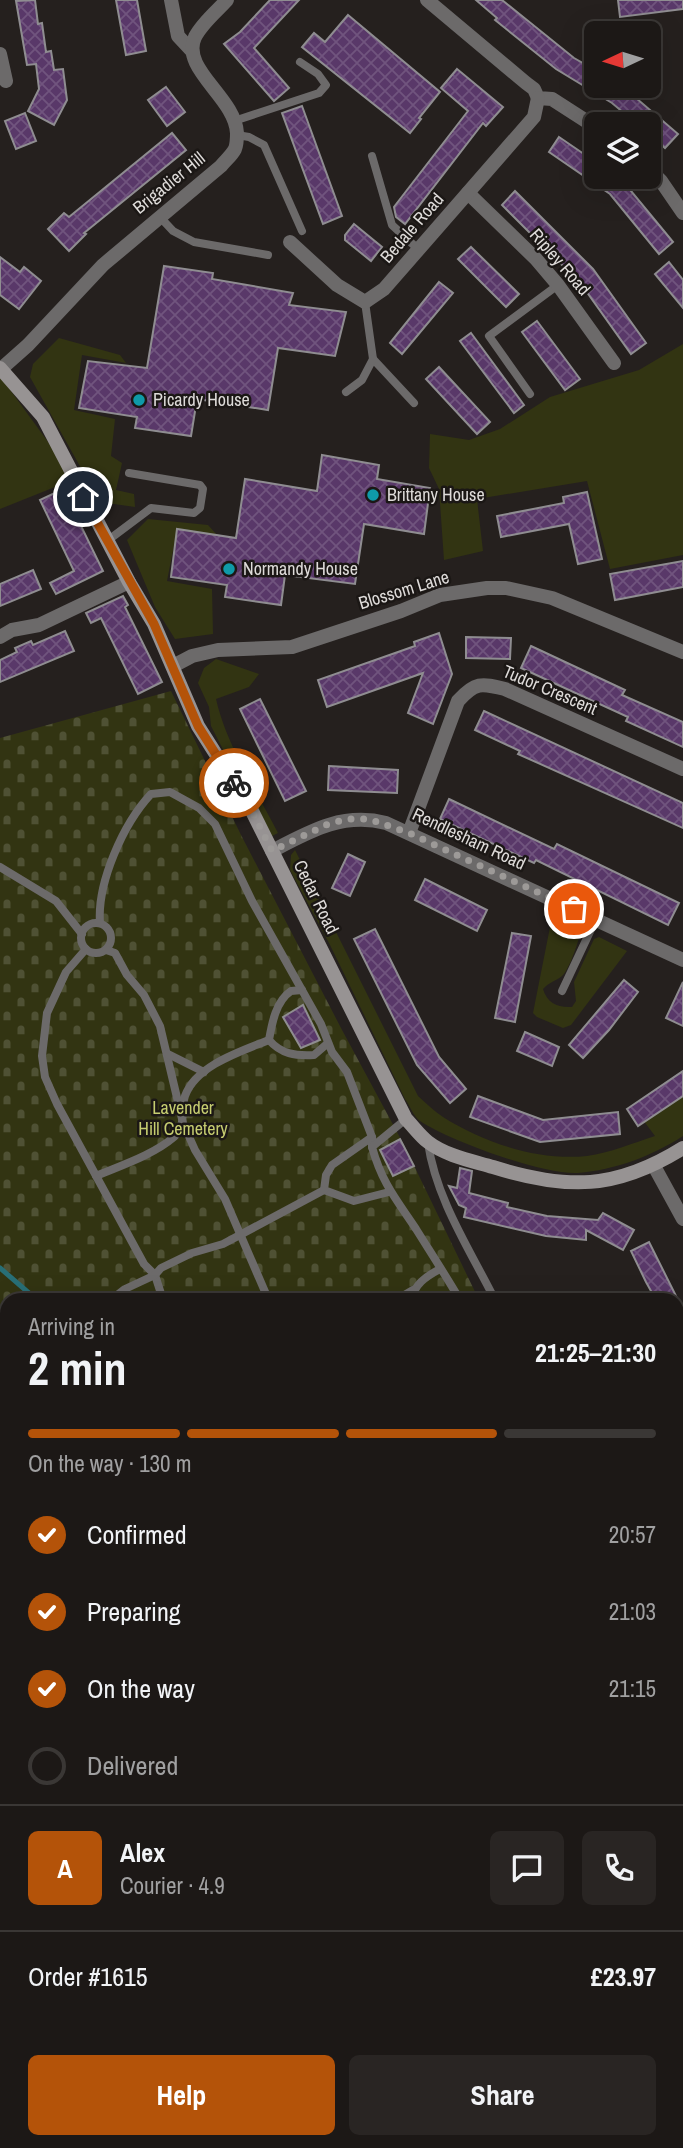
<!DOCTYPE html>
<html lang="en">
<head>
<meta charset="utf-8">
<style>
  body { margin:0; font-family:"Archivo Narrow",sans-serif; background:#292523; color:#f1f3f6; height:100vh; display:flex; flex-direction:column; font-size:26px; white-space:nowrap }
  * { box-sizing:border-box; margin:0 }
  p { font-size:23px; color:#a0a0a1 }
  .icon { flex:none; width:38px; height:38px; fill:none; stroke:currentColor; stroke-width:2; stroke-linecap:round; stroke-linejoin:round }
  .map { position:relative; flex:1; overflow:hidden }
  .panel { position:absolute; left:0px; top:1293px; width:684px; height:856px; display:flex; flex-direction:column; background:#1c1816; border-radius:21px 21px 0 0; box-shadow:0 7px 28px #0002,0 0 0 2px #3a3735 }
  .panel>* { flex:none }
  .needle { width:46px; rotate:266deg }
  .fabs { position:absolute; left:584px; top:21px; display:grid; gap:14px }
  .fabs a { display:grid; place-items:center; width:77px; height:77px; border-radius:10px; background:#1c1816; box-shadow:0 7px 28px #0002,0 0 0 2px #3a3735; font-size:35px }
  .pin { position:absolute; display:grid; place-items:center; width:60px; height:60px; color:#fff; margin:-30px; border:4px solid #fff; border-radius:50%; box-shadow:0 2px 7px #0007 }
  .courier { position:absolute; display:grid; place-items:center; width:70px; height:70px; margin:-35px; border:5px solid #b45309; border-radius:50%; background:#fff; color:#222; box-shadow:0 2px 9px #0007 }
  .head em { font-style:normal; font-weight:800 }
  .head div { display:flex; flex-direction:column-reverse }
  .head { display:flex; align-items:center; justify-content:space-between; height:119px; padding:0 28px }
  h1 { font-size:46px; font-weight:800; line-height:52px }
  .bar { display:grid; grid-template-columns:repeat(4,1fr); gap:10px 7px; align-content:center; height:84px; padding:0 28px }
  .bar i { height:9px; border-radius:5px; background:#3a3735 }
  .bar .current { background:#b45309 }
  .bar p { grid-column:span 4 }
  .line { display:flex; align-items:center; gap:18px; padding:0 28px; border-top:2px solid #3a3735 }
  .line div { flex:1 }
  .round { display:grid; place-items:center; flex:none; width:74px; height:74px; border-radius:10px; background:#292523 }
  ol { padding:0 28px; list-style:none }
  li { display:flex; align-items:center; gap:21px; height:77px }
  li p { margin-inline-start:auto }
  li .icon { padding:7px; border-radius:50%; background:#b45309; color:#fff; stroke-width:4 }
  li:last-child { color:#a0a0a1 }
  li i { width:38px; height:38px; border:4px solid #3a3735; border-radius:50% }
  .cta { display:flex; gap:14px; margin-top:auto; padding:14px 28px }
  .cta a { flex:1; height:80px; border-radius:10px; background:#b45309; color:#fff; font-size:28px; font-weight:800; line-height:80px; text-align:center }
  .cta a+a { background:#292523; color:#f1f3f6 }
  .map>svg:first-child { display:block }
  .green { fill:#323412 }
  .forest { fill:url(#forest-crowns) }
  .cemetery { fill:url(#cemetery-stones) }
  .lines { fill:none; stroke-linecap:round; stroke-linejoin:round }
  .stream { stroke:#286f76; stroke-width:5 }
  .building { fill:url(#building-cross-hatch); stroke:#8f8d91; stroke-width:2 }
  .lane { stroke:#6c6a6a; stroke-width:8 }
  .street { stroke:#6c6a6a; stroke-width:14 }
  .secondary { stroke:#979393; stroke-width:14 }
  .rail { stroke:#a4a09e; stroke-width:5; stroke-dasharray:12 12; stroke-linecap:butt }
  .done { stroke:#9d9a98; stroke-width:7; stroke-dasharray:0 12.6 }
  .route { stroke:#b45309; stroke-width:9 }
  .culture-dot { fill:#0f9aa8; stroke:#1b1715; stroke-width:2.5 }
  .labels { text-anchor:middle; stroke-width:5; stroke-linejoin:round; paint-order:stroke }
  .street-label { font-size:18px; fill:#dedbd9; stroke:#1b1715 }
  .poi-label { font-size:18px; fill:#dedbd9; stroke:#1b1715; text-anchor:start }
  .park-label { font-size:18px; fill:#c6cd70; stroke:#1b1715 }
</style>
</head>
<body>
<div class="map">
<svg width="683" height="2148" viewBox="0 0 683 2148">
  <defs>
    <pattern id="forest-crowns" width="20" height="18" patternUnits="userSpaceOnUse" patternTransform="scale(1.75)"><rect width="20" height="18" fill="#323412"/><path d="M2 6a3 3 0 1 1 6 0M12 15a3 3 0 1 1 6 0" fill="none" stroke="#4f5134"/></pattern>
    <pattern id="cemetery-stones" width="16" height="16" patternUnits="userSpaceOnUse" patternTransform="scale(1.75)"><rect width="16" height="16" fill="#323412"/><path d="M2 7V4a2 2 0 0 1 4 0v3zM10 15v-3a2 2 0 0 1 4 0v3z" fill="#4f5134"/></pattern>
    <pattern id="building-cross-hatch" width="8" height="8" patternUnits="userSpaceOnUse" patternTransform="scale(1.75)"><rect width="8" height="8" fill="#593869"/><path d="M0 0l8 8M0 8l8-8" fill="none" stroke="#70547e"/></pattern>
  </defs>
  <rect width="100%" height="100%" fill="#25201e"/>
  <g class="green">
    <path d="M59,338l61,17 6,8 -44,-8 -8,55 41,9 -4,37 11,7 -6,27 18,4 1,13 -35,-5 -70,-125 3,-13z"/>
    <path d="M683,344v211l-73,14 -23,-88 -110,18 6,52 -39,9 -5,-71 -10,-21 1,-34 39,6 31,-11 50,-32 89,-27z"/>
    <path d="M0,376l75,103 -75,30z"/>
    <path d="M148,519l60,6 9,10 -40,-5 -10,51 45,8 1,45 -38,5 -20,-32 -28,-67z"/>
    <path d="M216,659l43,15 -10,13 -33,12c10,45 41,93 62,134l-10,5 -57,-112 -2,-19 -11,-24 6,-15z"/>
    <path d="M295,850l123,246c8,7 16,15 25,21 41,26 95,44 144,39 23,-3 46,-13 68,-20l-12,-16 40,-27v43c-31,20 -68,34 -105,37 -35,2 -128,-32 -158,-52 -6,-4 -10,-15 -15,-22l-75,-154 -40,-75 1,-15z"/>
    <path d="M553,912l29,16c-3,11 -12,41 -20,48 -6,5 -13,6 -19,13 4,14 15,19 29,18l4,-6 -2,-19 20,-43 5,-2 28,14 -56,74 -8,3 -26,-11 -4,-4z"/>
  </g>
  <g class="forest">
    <path d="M683,1365v117l-6,4v-117z"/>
    <path d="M7,2011v81l-7,-10v-67z"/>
  </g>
  <path class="cemetery" d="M171,691l70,144 101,195 62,115 75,155h-472v613l-7,5v-1180z"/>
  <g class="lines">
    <path class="stream" d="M0,1268l37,32"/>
  </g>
  <g class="building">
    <path d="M35,0l3,24 4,-1 4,29 5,-1 3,19 9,-1 4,31 -13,25 -26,-14 11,-22 -3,-25 -9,1 -11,-64z"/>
    <path d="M116,0h21l9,51 -20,4z"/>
    <path d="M270,0h29l-45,48 35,40 -15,13 -50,-57 16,-12z"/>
    <path d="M476,0h26l72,58 23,13v15h25l56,48 -13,14 -16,-14v-10h-12l-25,-21 -56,-34 -61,-49 2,-2z"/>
    <path d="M618,0h65v9l-63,8z"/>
    <path d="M348,15l92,77 -21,26 2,1 -11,14 -108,-86 12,-14 11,9z"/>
    <path d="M457,69l46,38 -17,19 -3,-3 -78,101 -9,-7 -2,-10 74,-96 -27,-23z"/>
    <path d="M166,87l19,25 -18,14 -19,-26z"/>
    <path d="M302,106l40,110 -19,8 -41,-111z"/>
    <path d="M25,113l11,28 -20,8 -11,-28z"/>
    <path d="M172,133l14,17 -102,83 2,1 -17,17 -21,-22 16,-16 5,4z"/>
    <path d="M559,137l38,26v14h20l5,3 51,62 -14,12 -49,-60 -61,-42z"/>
    <path d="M515,191l78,78 53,74 -15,11 -50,-70 -79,-79z"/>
    <path d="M354,224l28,23 -11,14 -26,-21v-5z"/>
    <path d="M471,247l48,47 -13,13 -48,-48z"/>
    <path d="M0,257l20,15 4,-5 17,14 -22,28 -19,-14z"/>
    <path d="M669,262l14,18v28l-28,-34z"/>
    <path d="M164,266l49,7 -1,6 81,14 -4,12 57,7 -11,44 -57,-8 -10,62 -71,-11 -6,37 -56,-8 2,-11 -58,-9 9,-47 59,7z"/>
    <path d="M439,282l14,11 -51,61 -12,-11z"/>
    <path d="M537,321l43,58 -15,11 -43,-58z"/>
    <path d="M471,333l53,72 -10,8 -54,-72z"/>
    <path d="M439,367l51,55 -13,12 -51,-55z"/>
    <path d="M322,455l57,10 -2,14 53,9 -6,46 -60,-10 -9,60 -70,-9 -4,30 -56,-8 2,-12 -56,-8 6,-48 59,9 9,-59 72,12z"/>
    <path d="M63,489l40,82 -47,23 -6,-11 24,-12 -34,-71z"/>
    <path d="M587,492l15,67 -24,5 -9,-40 -68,13 -4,-21 67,-13 -1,-6z"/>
    <path d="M683,561v26l-68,13 -5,-26z"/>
    <path d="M33,570l8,19 -41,17v-22z"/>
    <path d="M123,596l5,9 -3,2 37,75 -24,12 -37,-76 -10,5 -5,-10z"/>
    <path d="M65,631l9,20 -74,31v-22l17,-8 -2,-4 16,-7 2,4z"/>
    <path d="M439,633l13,41 -19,50 -25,-11 15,-40 -96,34 -9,-27 97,-34 -1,-4z"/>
    <path d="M466,637l45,1 -1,21 -44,-1z"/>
    <path d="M531,646l94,44 -3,5 61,27v25l-57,-26 2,-4 -107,-49z"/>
    <path d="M260,699l46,92 -21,10 -45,-92z"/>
    <path d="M484,711l199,92v25l-165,-74 2,-3 -45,-21z"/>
    <path d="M329,766l69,4 -1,23 -69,-3z"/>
    <path d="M449,799l105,50 3,-5 122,59 -11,22 -132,-65 -2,3 -94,-44z"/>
    <path d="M348,854l17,8 -15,34 -18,-8z"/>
    <path d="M425,879l62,31 -10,21 -62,-31z"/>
    <path d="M375,929l64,128 27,32 -16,14 -33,-38 -63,-126z"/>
    <path d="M512,933l19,3 -16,86 -20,-4z"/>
    <path d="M624,980l14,12 -29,38 -26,28 -14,-13z"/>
    <path d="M683,982v44l-17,-8z"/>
    <path d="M303,1005l17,35 -19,8 -18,-31z"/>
    <path d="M525,1032l34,15 -7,19 -35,-15z"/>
    <path d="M683,1071v25l-45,30 -11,-17z"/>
    <path d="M478,1096l65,24 75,-8 2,22 -80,8 -70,-25z"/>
    <path d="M400,1139l14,27 -21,10 -13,-26z"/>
    <path d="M460,1168l12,3 -3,22 39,10 -1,4 40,9 51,4 5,-7 31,17 -11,20 -37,-20v10l-40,-4 -82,-19 2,-9 -7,-3 -10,-19 8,2z"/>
    <path d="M649,1242l29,58h-22l-10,-18 -15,-31z"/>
  </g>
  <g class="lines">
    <g class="lane">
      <path d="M234,121l85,-28 7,-8 -8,-11 -18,-12"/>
      <path d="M237,135l12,2 15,8 38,86"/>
      <path d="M372,156l20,69 26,24"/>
      <path d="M159,216l14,15 21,11 74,13"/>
      <path d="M365,302l8,57 41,44"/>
      <path d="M346,392l16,-12 11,-21"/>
      <path d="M530,394l-41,-58 69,-51"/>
      <path d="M107,541l44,-33 43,5 6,-5 3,-19 -3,-4 -71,-12"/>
      <path d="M0,867l56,34 26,33"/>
      <path d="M100,923c-3,-40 23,-99 51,-129l19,-2 29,16 16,16 37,77 69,123 11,28 15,20 25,65v10"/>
      <circle cx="96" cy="938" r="15"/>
      <path d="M86,949l-20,23 -19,41 -5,43 3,21 12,27 87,160 11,11 8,25"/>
      <path d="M106,950l9,3 12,22 17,20 16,31 23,97 12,27 30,49 41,95 6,6"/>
      <path d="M302,990l-11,1c-15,10 -19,32 -22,49 12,14 26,16 45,15l14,-12"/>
      <path d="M562,991l34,-72"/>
      <path d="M168,1054l36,18"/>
      <path d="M406,1119l-34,28c10,36 24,52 44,82 15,24 30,47 44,71"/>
      <path d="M372,1137l-40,28 -6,10 -2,15 30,11 35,-9"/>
      <path d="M428,1143c8,56 42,107 67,157"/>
      <path d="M96,1176c26,-11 57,-21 78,-39 13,-12 6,-26 11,-41 11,-31 57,-45 84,-56"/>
      <path d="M111,1300l14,-11 30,-14 6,-7 31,-15 31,-9 101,-54"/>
      <path d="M396,1300l17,-10"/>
      <path d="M411,1300c4,-16 14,-23 29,-31"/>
      <path d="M0,1387l7,-3"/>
      <path d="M0,1410l7,5"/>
      <path d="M0,1512l7,4"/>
      <path d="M0,1628l7,4"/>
      <path d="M0,1783l7,3"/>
      <path d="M0,1897l7,-5"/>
      <path d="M677,1966l6,-4"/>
      <path d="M605,2142l1,6"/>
    </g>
    <g class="street">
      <path d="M171,0l7,36 14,15"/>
      <path d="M427,0l99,83 8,6 4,9 14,1 45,29"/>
      <path d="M0,54l6,27"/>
      <path d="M649,169l12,12 22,32"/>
      <path d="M468,193l68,66 22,26 56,78"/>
      <path d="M290,242l47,43 28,17 19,-13 150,-172 4,-19"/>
      <path d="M1,369l27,-24 75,-80 118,-99c5,-6 11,-11 14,-17 2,-5 2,-11 2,-16 -2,-36 -57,-64 -42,-96 7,-14 22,-26 32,-37"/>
      <path d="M0,637l12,-7 27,-5 90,-43"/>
      <path d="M173,666l19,-10 26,-6 74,-3 109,-36 39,-16 47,-7h19l46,10 131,54"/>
      <path d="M409,833l49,-132c17,-19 23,-18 47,-12l178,80"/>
      <path d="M272,851c38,-20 71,-39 114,-28l297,137"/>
      <path d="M654,1166l29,53"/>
    </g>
    <path class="secondary" d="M0,368l43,49 86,165 25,42 44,102 54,85 154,308c7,7 14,17 22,23 18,14 45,19 65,25 74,23 123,23 190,-19"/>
    <g class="rail">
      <path d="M677,1506l6,-4"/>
      <path d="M0,1974l7,-3"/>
    </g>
  </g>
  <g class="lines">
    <path class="done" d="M234,783l18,28 20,40 58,-28 21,-4h18l40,14 165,76"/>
    <path class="route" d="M83,497l71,127 44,102 36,57"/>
  </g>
  <g class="culture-dot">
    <circle cx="139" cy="400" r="7"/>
    <circle cx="373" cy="495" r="7"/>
    <circle cx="229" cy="569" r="7"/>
  </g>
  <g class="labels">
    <g class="street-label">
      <text transform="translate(169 183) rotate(-39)" y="6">Brigadier Hill</text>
      <text transform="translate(412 228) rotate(-49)" y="6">Bedale Road</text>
      <text transform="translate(560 262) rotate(49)" y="6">Ripley Road</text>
      <text transform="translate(404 590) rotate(-17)" y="6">Blossom Lane</text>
      <text transform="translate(550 690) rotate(23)" y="6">Tudor Crescent</text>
      <text transform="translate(469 839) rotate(25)" y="6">Rendlesham Road</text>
      <text transform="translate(316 897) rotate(64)" y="6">Cedar Road</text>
    </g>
    <g class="poi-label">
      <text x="153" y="406">Picardy House</text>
      <text x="387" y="501">Brittany House</text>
      <text x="243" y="575">Normandy House</text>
    </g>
    <g class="park-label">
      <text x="183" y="1114">Lavender<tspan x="183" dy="21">Hill Cemetery</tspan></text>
    </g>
  </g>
</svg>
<div class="fabs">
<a><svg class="needle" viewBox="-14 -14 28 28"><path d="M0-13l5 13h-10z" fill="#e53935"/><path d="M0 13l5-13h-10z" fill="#a0a0a1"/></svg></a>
<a><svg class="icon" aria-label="layers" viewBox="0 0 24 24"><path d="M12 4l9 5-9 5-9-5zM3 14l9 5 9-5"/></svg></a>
</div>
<div class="pin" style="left:574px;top:909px;background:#ea580c"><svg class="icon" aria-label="bag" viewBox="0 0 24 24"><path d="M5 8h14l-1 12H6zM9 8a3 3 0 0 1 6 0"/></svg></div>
<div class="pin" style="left:83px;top:497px;background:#1f2937"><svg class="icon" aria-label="home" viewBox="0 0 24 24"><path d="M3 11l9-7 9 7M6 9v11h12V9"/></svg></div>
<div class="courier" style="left:234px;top:783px"><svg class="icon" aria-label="bike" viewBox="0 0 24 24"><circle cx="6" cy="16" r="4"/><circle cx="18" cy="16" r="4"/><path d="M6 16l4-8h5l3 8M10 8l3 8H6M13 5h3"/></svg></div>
<section class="panel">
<div class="head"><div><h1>2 min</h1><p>Arriving in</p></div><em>21:25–21:30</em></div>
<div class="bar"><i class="current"></i><i class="current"></i><i class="current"></i><i></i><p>On the way · 130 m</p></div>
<ol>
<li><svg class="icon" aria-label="check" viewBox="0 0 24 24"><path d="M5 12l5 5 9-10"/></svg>Confirmed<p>20:57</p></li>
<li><svg class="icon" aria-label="check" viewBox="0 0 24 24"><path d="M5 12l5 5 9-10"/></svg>Preparing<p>21:03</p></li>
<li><svg class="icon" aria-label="check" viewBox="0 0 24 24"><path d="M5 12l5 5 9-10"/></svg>On the way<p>21:15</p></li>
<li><i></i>Delivered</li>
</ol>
<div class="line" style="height:126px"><b class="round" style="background:#b45309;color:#fff">A</b><div><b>Alex</b><p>Courier · 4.9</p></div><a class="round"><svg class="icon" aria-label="chat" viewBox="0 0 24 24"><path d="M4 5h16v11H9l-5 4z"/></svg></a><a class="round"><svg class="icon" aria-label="phone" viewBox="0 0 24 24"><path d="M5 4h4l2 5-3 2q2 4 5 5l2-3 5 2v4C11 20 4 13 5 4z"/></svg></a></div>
<div class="line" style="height:91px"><div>Order #1615</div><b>£23.97</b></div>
<div class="cta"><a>Help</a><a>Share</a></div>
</section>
</div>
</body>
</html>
